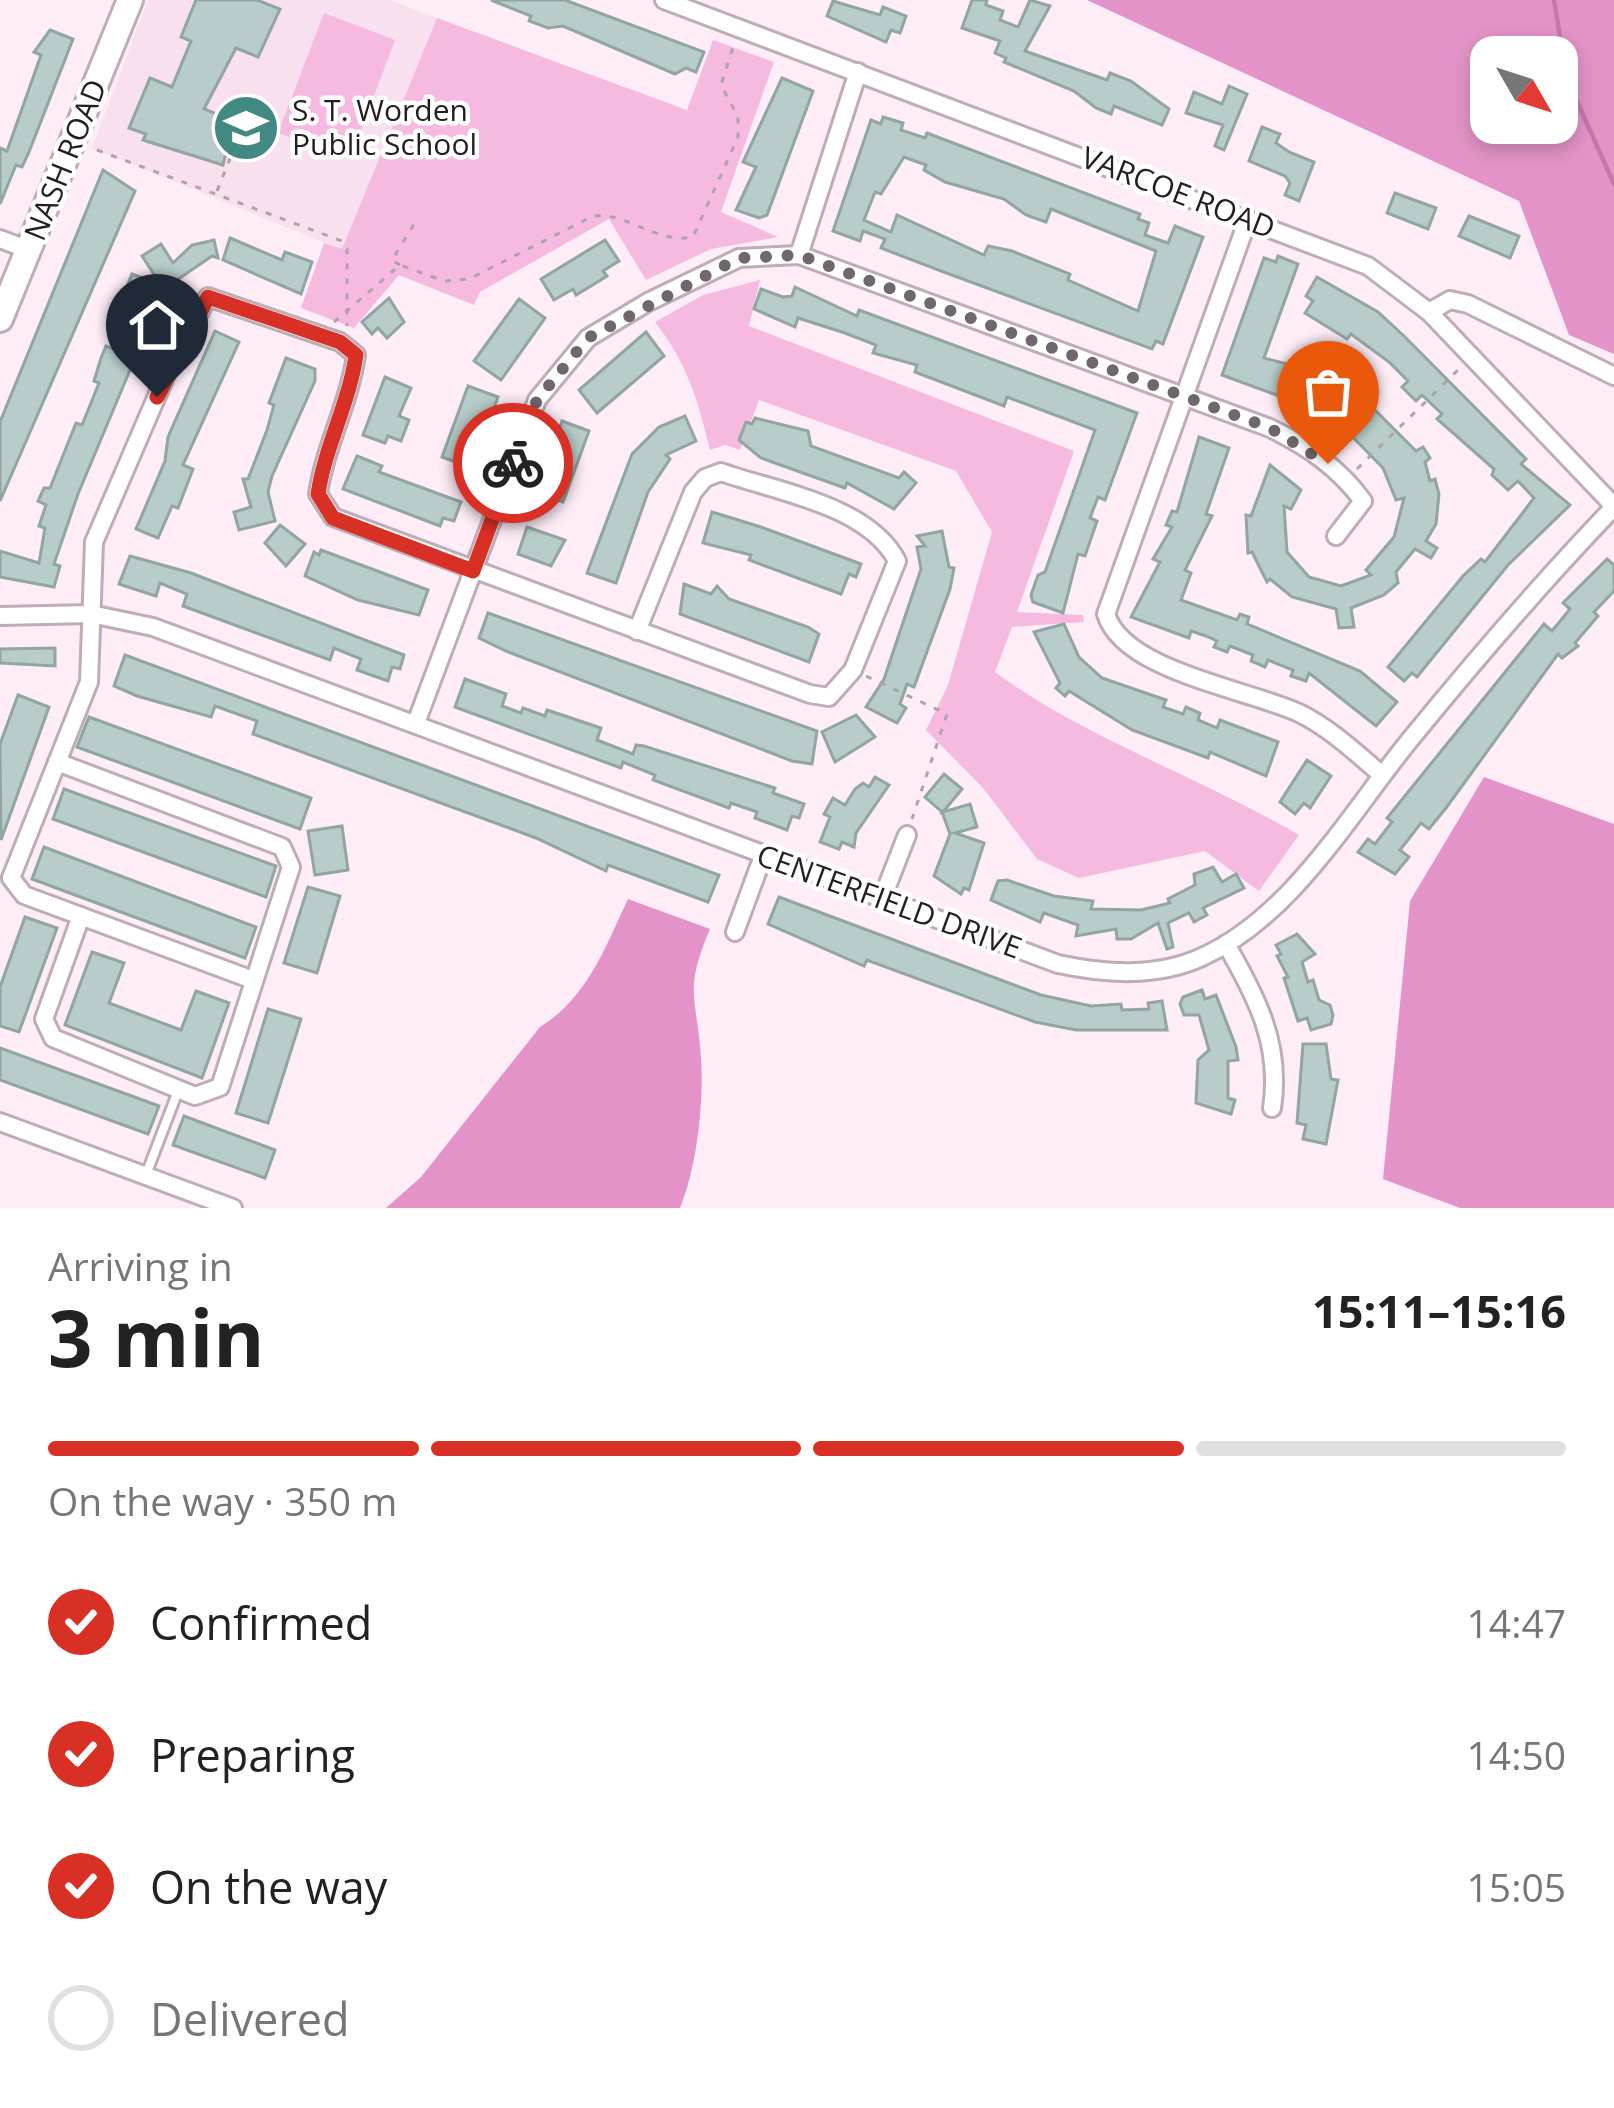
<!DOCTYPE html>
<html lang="en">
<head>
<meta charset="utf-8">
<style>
  body { margin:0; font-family:"Open Sans",sans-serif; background:#f6f6f6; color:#222; height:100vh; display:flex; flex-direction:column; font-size:45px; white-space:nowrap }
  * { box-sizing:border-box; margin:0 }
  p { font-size:39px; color:#767676 }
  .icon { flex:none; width:66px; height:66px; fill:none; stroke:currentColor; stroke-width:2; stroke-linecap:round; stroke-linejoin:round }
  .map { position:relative; height:1208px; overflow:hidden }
  .sheet { display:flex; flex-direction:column; background:#fff; flex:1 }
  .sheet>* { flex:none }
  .needle { width:78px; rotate:129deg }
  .buttons { position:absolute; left:1470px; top:36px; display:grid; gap:24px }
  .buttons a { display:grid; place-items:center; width:108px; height:108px; border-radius:24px; background:#fff; box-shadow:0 6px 18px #0003; font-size:60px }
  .pin { position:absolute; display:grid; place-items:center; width:102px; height:102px; color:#fff; margin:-123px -51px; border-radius:50% 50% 50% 0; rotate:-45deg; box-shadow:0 0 12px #0007 }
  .pin .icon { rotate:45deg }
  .courier { position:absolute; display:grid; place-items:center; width:120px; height:120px; margin:-60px; border:9px solid #d93025; border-radius:50%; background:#fff; color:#222; box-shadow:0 3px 15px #0007 }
  .head em { font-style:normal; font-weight:700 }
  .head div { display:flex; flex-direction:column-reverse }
  .head { display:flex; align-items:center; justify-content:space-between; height:204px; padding:0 48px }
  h1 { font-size:78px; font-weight:700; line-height:90px }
  .bar { display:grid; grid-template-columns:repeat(4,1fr); gap:18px 12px; align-content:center; height:144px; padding:0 48px }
  .bar i { height:15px; border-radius:9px; background:#e0e0e0 }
  .bar .selected { background:#d93025 }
  .bar p { grid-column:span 4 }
  ol { padding:0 48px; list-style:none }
  li { display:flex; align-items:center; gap:36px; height:132px }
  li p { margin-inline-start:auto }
  li .icon { padding:12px; border-radius:50%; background:#d93025; color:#fff; stroke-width:4 }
  li:last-child { color:#767676 }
  li i { width:66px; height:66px; border:6px solid #e0e0e0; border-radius:50% }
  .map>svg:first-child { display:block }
  .built { fill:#f8e0ee }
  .green { fill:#f6bae0 }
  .forest { fill:#e393c7; fill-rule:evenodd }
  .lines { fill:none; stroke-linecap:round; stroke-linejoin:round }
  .stream { stroke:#c678ab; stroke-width:4.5 }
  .building { fill:#b8cdcb; stroke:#91a5a3; stroke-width:3; fill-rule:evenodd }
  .lane-casing { stroke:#beadb7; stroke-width:14 }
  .street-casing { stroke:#beadb7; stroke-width:22 }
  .secondary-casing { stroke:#beadb7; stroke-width:30 }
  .path { stroke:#afa2a9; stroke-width:3; stroke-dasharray:6 9; stroke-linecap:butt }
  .lane { stroke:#fff; stroke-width:8 }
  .street { stroke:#fff; stroke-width:16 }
  .secondary { stroke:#fff; stroke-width:24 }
  .done { stroke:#70666d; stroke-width:12; stroke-dasharray:0 21.6 }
  .route { stroke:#d93025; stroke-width:15 }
  .labels { text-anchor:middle; stroke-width:9; stroke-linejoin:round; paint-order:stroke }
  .poi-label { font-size:30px; fill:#241e22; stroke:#fff; text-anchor:start }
  .street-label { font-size:30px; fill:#241e22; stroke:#fff }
</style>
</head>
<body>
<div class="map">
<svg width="1614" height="1208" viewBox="0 0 1614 1208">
  <rect width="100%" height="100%" fill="#feedf7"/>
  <path class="built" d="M148,0h242l47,18 -95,232 -250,-102z"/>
  <g class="green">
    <path d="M324,13l71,27 -45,120 -72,-27z"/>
    <path d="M437,18l250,92 26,-70 61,22 -53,150 57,25 -67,12 -65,31 -37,-61 -129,73 -6,13 -75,-30 -45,53 -53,-20 23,-65 18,6z"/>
    <path d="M760,280l-11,46 325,125 -57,161 66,3 1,7 -72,5 -17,45c90,67 206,105 304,163l-40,56 -54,-40 -126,27 -42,-19 -54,-71 -57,-58 22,-45 44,-153 -36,-61 -197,-71 -19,50 -15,-5 -15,5c-12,-50 -23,-87 -55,-128l48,-27z"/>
  </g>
  <g class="forest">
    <path d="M1087,0h527v354l-45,-19 -50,-134zM1557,57v66h-66v-66z"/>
    <path d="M1484,777l130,47v384h-154l-77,-29 27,-278z"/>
    <path d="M628,899l82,30c-27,64 -13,67 -9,129 3,44 -4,109 -21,150h-294l35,-31 119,-150c47,-29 65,-79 88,-128z"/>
  </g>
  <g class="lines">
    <path class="stream" d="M1554,0l13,79 47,105"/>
  </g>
  <g class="building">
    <path d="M196,0h61l23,9 -22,48 -22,-9 -32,61 30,12 -11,44 -80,-25 3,-6 -17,-6 21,-50 22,9 19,-46 -10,-4z"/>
    <path d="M491,0h74l139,52 -8,20 -10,-4 -11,6 -112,-48 -15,2 -19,-7 2,-5z"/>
    <path d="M972,0h15l-1,5 17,6 -3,9 18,7 12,-27 20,6 -25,45 82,29 3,-7 21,8 38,28 -7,16 -48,-19 -3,8 -15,-6 -22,-17 -70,-29 2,-4 -11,-5 5,-12 -38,-13z"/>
    <path d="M833,1l47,14 3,-8 23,9 -6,17 -9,-3 -5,12 -59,-26z"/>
    <path d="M50,30l23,9 -44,113 -7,15 -6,-2 -16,39v-56l7,3 34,-96 -7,-3z"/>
    <path d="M782,78l31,13 -46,124 -8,3 -23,-8 20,-43 -13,-5z"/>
    <path d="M1229,86l18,8 -23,56 -9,-4 8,-21 -37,-12 8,-21 28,12z"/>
    <path d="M883,117l20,6 -2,7 24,8 2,-5 213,81 -2,5 11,4 -4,12 23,8 7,-17 28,11 -40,107 -7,-3 -4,8 -211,-78 -60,-23 4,-9 -22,-8 -3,10 -27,-10 38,-111 10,4zM904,157l22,8 -2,5 21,12 59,17 22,16 20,7 5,-13 105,42 -18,60 -70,-31 2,-6 -58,-23 -24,-5 -4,9 -87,-40 -6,17 -27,-12 11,-28 6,2z"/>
    <path d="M1262,127l18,7 -4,9 13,9 25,10 -15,39 -14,-6 5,-12 -5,-7 -36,-15z"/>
    <path d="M103,170l32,21 -135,310v-79z"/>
    <path d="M1395,193l41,15 -8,21 -41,-16z"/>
    <path d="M1469,216l50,20 -9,22 -51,-22z"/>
    <path d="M230,238l52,22 3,-8 27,10 -11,32 -78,-34z"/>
    <path d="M214,240l4,18 -6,-2 -48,33 -86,205 -24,70 6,2 -6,21 -54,-10v-26l39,12 6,-35 -6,-2 7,-21 -8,-4 6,-13h6l26,-65 6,2 17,-42 -5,-2 7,-23 5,-12 8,3 8,-20 -10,-5 5,-13 7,3 9,-23 -7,-2 6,-15 29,11 -19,-29 19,-12 12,19 19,-18z"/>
    <path d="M605,240l14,21 -16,10 4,5 -31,19 -3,-6 -19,11 -13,-21z"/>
    <path d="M1278,256l20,8 -34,94 46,12 -1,5 25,9 26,21 5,-5 51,51 7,-4 7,11 -5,4 5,19 5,-2 4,15 -3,30 -10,17 11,7 -6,10 -16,-9 -19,23 2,11 -14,12 -33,13 3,19 -15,1 -3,-19 -44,-12 -22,-18 -3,3 -15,-30 -4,1 -2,-38 5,1 19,-51 31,25 -10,19 -7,-3 3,46 22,25 32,9 30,-11 -5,-5 28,-33 10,-39 -8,2 -13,-32 -52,-53 -109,-40 42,-117 12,4z"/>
    <path d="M1317,277l61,35 26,24 122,123 -5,5 49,41 -62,60 -91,112 -5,-4 -8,8 -16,-14 75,-91 18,-17 4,3 49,-64 -16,-17 -10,9 -16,-15 2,-6 -57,-50 5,-5 -20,-19 -6,6 -14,-14 6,-6 -19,-19 -38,-28 -4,5 -42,-26 8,-12 -7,-5z"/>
    <path d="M795,287l62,29 2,-6 278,103 -32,87 -7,-3 -8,21 7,3 -12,35 -7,-2 -15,59 -30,-11 -2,-7 7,-20 7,-3 50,-142 -88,-33 -3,9 -89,-34 2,-7 -44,-12 3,-8 -31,-12 -47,-15 -3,9 -41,-18 7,-20 22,8 9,-1z"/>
    <path d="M389,298l15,24 -17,16 -9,-10 -6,6 -10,-12z"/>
    <path d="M519,299l26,19 -44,62 -27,-19z"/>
    <path d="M215,331l24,11 -56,123 10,4 -15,39 -6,-2 -14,32 -22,-9 29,-68 3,-24z"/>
    <path d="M646,332l18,24 -67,57 -18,-23z"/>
    <path d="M286,358l29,11v12l-43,95 -4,16 7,29 -36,9 -5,-18 17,-5 -8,-28h5l19,-49 7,-25 -5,-2z"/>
    <path d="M385,377l26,11 -12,28 10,4 -8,21 -13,-5 -3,7 -22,-8z"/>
    <path d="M468,386l30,11 -26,71 -30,-11z"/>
    <path d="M685,416l11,25 -30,14 4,4 -22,33 -32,91 -29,-10 45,-119 27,-27z"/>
    <path d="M755,418l53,13 3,15 88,32 5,-6 12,11 -22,26 -47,-26 -2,5 -84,-30 -22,-18 7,-18 6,2z"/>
    <path d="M562,421l27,10 -26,71 -27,-10z"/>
    <path d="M1199,437l30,11 -23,66 6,2 -27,54 6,3 -10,27 56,20 3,-6 9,3 -2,7 113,47 37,31 -21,24 -67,-53 -3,8 -15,-5 2,-6 -25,-10 -3,7 -14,-6 2,-6 -23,-9 -3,6 -13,-5 3,-6 -11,-5 -15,-5 -2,7 -58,-21 29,-55 -7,-3 19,-32 -6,-2 6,-14 5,1z"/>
    <path d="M357,456l25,10 -3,6 82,30 -7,19 -11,-3 -3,8 -97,-37z"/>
    <path d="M712,512l49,15 100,37 -5,13 -7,-3 -8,20 -92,-34 2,-5 -48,-12z"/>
    <path d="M280,525l25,19 -19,22 -21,-23z"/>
    <path d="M527,527l38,13 -14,26 -33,-12z"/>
    <path d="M942,531l7,36 5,1 -4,21 -36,98 -7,-3 -7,20 6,4 -9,15 -31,-16 18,-28 37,-110 -4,-22 8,-1 -8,-10z"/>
    <path d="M321,550l107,40 -9,25 -61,-15 -53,-24 9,-24 5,3z"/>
    <path d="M130,556l61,17 213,82 -4,14 -8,-2 -4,14 -31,-11 4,-11 -27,-11 -4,12 -147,-54 4,-12 -27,-11 -4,13 -37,-12z"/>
    <path d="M1607,559l7,6v26l-20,21 4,4 -23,27 3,3 -16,12 -4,-4 -112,154 -17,21 -8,-6 -21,27 9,7 -14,17 -37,-22 10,-13 7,5 17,-22 -5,-4 157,-194 8,7 18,-22 -7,-6z"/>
    <path d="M684,584l27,10 6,-8 12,13 79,28 11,7 -10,28 -129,-48z"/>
    <path d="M488,613l329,118 -5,33 -20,-3 -286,-110 -27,-13z"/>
    <path d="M1064,624l15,33 23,21 64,22 -3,7 20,7 3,-7 14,6 -2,7 19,8 3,-8 58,22 -12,34 -56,-24 -2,6 -76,-28 -63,-39 -4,5 -9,-8 4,-5 -26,-51z"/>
    <path d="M55,648v18l-55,-3v-14z"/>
    <path d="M125,655l594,220 -11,27 -100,-37 -2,6 -70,-33 -283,-104 4,-13 -42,-15 -4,11 -74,-21 -23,-10z"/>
    <path d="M465,679l41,15 -4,12 19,7 2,-5 22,8 2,-6 54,18 -4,12 36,14 3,-9 8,1 131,42 -2,5 31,11 -5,14 -7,-2 -5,14 -32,-12 2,-6 -26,-9 -2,5 -76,-28 2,-5 -32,-13 -2,6 -166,-61z"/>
    <path d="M18,695l31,12 -48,133 -1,-96z"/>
    <path d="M856,715l19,22 -40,25 -13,-30z"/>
    <path d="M89,717l222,81 -11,31 -223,-82z"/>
    <path d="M1307,760l24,16 -21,32 -6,-5 -9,11 -15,-12z"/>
    <path d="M944,774l18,15 -19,23 27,-8 7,23 -22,6 29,10 -15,47 -5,-2 -3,6 -27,-18 16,-42 -8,-22 -17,-15z"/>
    <path d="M875,777l14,8 -33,48 -2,14 -12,-5 -3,7 -19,-7 10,-25 -6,-3 9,-16 12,7 10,-16 8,-6 6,4z"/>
    <path d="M64,789l212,77 -10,31 -213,-78z"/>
    <path d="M342,826l6,44 -33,5 -7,-44z"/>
    <path d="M44,847l212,80 -11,31 -213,-79z"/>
    <path d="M1213,867l9,15 14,-8 8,14 -41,20 4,7 -13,7 -5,-9 -21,10 5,24 -6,2 -9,-26 -27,16h-14l-1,-10 -40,7 2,-11 -34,-12 -4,9 -49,-22 7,-19 9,-1 47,16 39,5 -2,8 50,1 29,-7 -2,-4 27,-14 -1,-11z"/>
    <path d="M308,887l32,9 -23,77 -33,-10z"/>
    <path d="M779,897l262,98 50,11 30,-2 1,6 27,-1 -1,-6 14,-2 5,29h-91l-41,-8 -168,-62 -3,6 -96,-42z"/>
    <path d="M25,917l32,11 -38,104 -19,-6v-39z"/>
    <path d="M1297,934l18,20 -13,8 6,20 5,-2 6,20 11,5 3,10 -2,9 -20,6 -4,-12 -9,3 -14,-43 4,-1 -11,-21 4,-2 -5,-9z"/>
    <path d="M92,952l32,11 -15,40 72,27 15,-39 33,12 -27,75 -137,-53z"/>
    <path d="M1202,990l3,9 11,-4 20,52 2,13 -10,1v37l7,2 -4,14 -35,-11 2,-43 11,-10 -10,-35h-15l-4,-11 3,-7z"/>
    <path d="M268,1009l33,10 -33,104 -32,-10z"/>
    <path d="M1303,1044h23l5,35 7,1 -12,64 -23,-5 3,-14 -9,-2z"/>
    <path d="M0,1048l159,58 -11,28 -148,-54z"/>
    <path d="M184,1116l91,34 -10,28 -92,-33z"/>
  </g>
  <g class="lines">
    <g class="lane-casing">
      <path id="lane" d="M147,1172l31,-81"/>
    </g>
    <g class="street-casing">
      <g id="street">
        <path d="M664,0l704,266 61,46 185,194"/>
        <path d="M1248,219l-142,395c17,57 141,75 193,99 31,15 57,40 83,62"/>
        <path d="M0,239l29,11"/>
        <path d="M799,255l59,-183"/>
        <path d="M1429,312l21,-12 18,4 146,72"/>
        <path d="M0,616l91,-2 62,13 905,337c47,10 98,14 144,-7 89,-40 147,-142 207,-216 66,-81 133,-159 205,-234"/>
        <path d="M416,723l121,-323 51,-62 60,-36 91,-44 60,-3 471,173c38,19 68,39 93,73l-27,35"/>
        <path d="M57,762l225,85 9,20 -71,220 -25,9 -142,-58 -9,-19 37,-103"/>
        <path d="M882,899l25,-64"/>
        <path d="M735,932l28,-76"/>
        <path d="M1226,944c30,52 56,101 46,164"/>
        <path d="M253,980l-229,-85 -13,-17 78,-196 5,-140 78,-181 36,-64 132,45 16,13c-7,49 -31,91 -38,139l15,23 477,177 19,3 24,-27 44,-109c-29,-56 -120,-69 -176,-89l-16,6 -12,14 -56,139"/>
        <path d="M0,1122l233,86"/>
      </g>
    </g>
    <g class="secondary-casing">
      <path id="secondary" d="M0,319l130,-319"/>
    </g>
    <g class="path">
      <path d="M400,108l18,8"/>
      <path d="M97,150l245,91 5,8v77"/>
      <path d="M217,191l18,-45"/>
      <path d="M400,265l-8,-5 24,-39"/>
      <path d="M334,322l66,-57 44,16 25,-2 124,-63c35,-4 62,28 100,21l45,-100v-20l-17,-32 14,-44"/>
      <path d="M1357,469l102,-100"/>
      <path d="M866,676l81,38 -35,105"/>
    </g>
    <use href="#lane" class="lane"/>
    <use href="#street" class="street"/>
    <use href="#secondary" class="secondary"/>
  </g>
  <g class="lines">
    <path class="done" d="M513,463l24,-63 51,-62 151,-80 60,-3 471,173 58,36"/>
    <path class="route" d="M157,397l51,-100 132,45 16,13c-7,49 -31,91 -38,139l15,24 140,53 40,-108"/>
  </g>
  <defs>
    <g id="school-disc" transform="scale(3.45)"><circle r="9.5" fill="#428983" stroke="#fff"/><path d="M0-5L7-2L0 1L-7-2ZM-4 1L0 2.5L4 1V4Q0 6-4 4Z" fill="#fff"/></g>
  </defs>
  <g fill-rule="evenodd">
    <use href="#school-disc" x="246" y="128"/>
  </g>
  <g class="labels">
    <g class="poi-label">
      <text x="292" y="121">S. T. Worden<tspan x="292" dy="34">Public School</tspan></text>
    </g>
    <g class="street-label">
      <text transform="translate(66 160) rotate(-68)" y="10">NASH ROAD</text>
      <text transform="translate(1178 193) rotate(21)" y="10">VARCOE ROAD</text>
      <text transform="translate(889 902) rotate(20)" y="10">CENTERFIELD DRIVE</text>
    </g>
  </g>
</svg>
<div class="buttons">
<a><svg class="needle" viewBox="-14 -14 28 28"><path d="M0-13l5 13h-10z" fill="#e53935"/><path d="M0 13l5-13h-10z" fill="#767676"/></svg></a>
</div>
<div class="pin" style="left:1328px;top:464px;background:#ea580c"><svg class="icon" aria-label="bag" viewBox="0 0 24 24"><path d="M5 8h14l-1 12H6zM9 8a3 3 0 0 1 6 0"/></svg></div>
<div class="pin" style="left:157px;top:397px;background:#1f2937"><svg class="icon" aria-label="home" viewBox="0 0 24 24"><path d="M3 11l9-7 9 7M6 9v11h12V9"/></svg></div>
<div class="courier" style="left:513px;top:463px"><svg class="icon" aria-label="bike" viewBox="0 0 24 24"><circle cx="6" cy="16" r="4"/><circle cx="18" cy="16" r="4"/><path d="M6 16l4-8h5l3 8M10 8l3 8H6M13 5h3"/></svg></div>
</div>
<section class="sheet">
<div class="head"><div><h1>3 min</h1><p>Arriving in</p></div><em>15:11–15:16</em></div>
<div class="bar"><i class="selected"></i><i class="selected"></i><i class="selected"></i><i></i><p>On the way · 350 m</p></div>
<ol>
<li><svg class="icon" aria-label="check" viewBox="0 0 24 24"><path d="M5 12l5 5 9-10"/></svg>Confirmed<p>14:47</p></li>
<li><svg class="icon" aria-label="check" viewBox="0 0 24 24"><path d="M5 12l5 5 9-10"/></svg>Preparing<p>14:50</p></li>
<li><svg class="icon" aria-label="check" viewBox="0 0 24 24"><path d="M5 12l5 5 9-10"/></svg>On the way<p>15:05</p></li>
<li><i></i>Delivered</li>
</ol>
</section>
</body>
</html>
